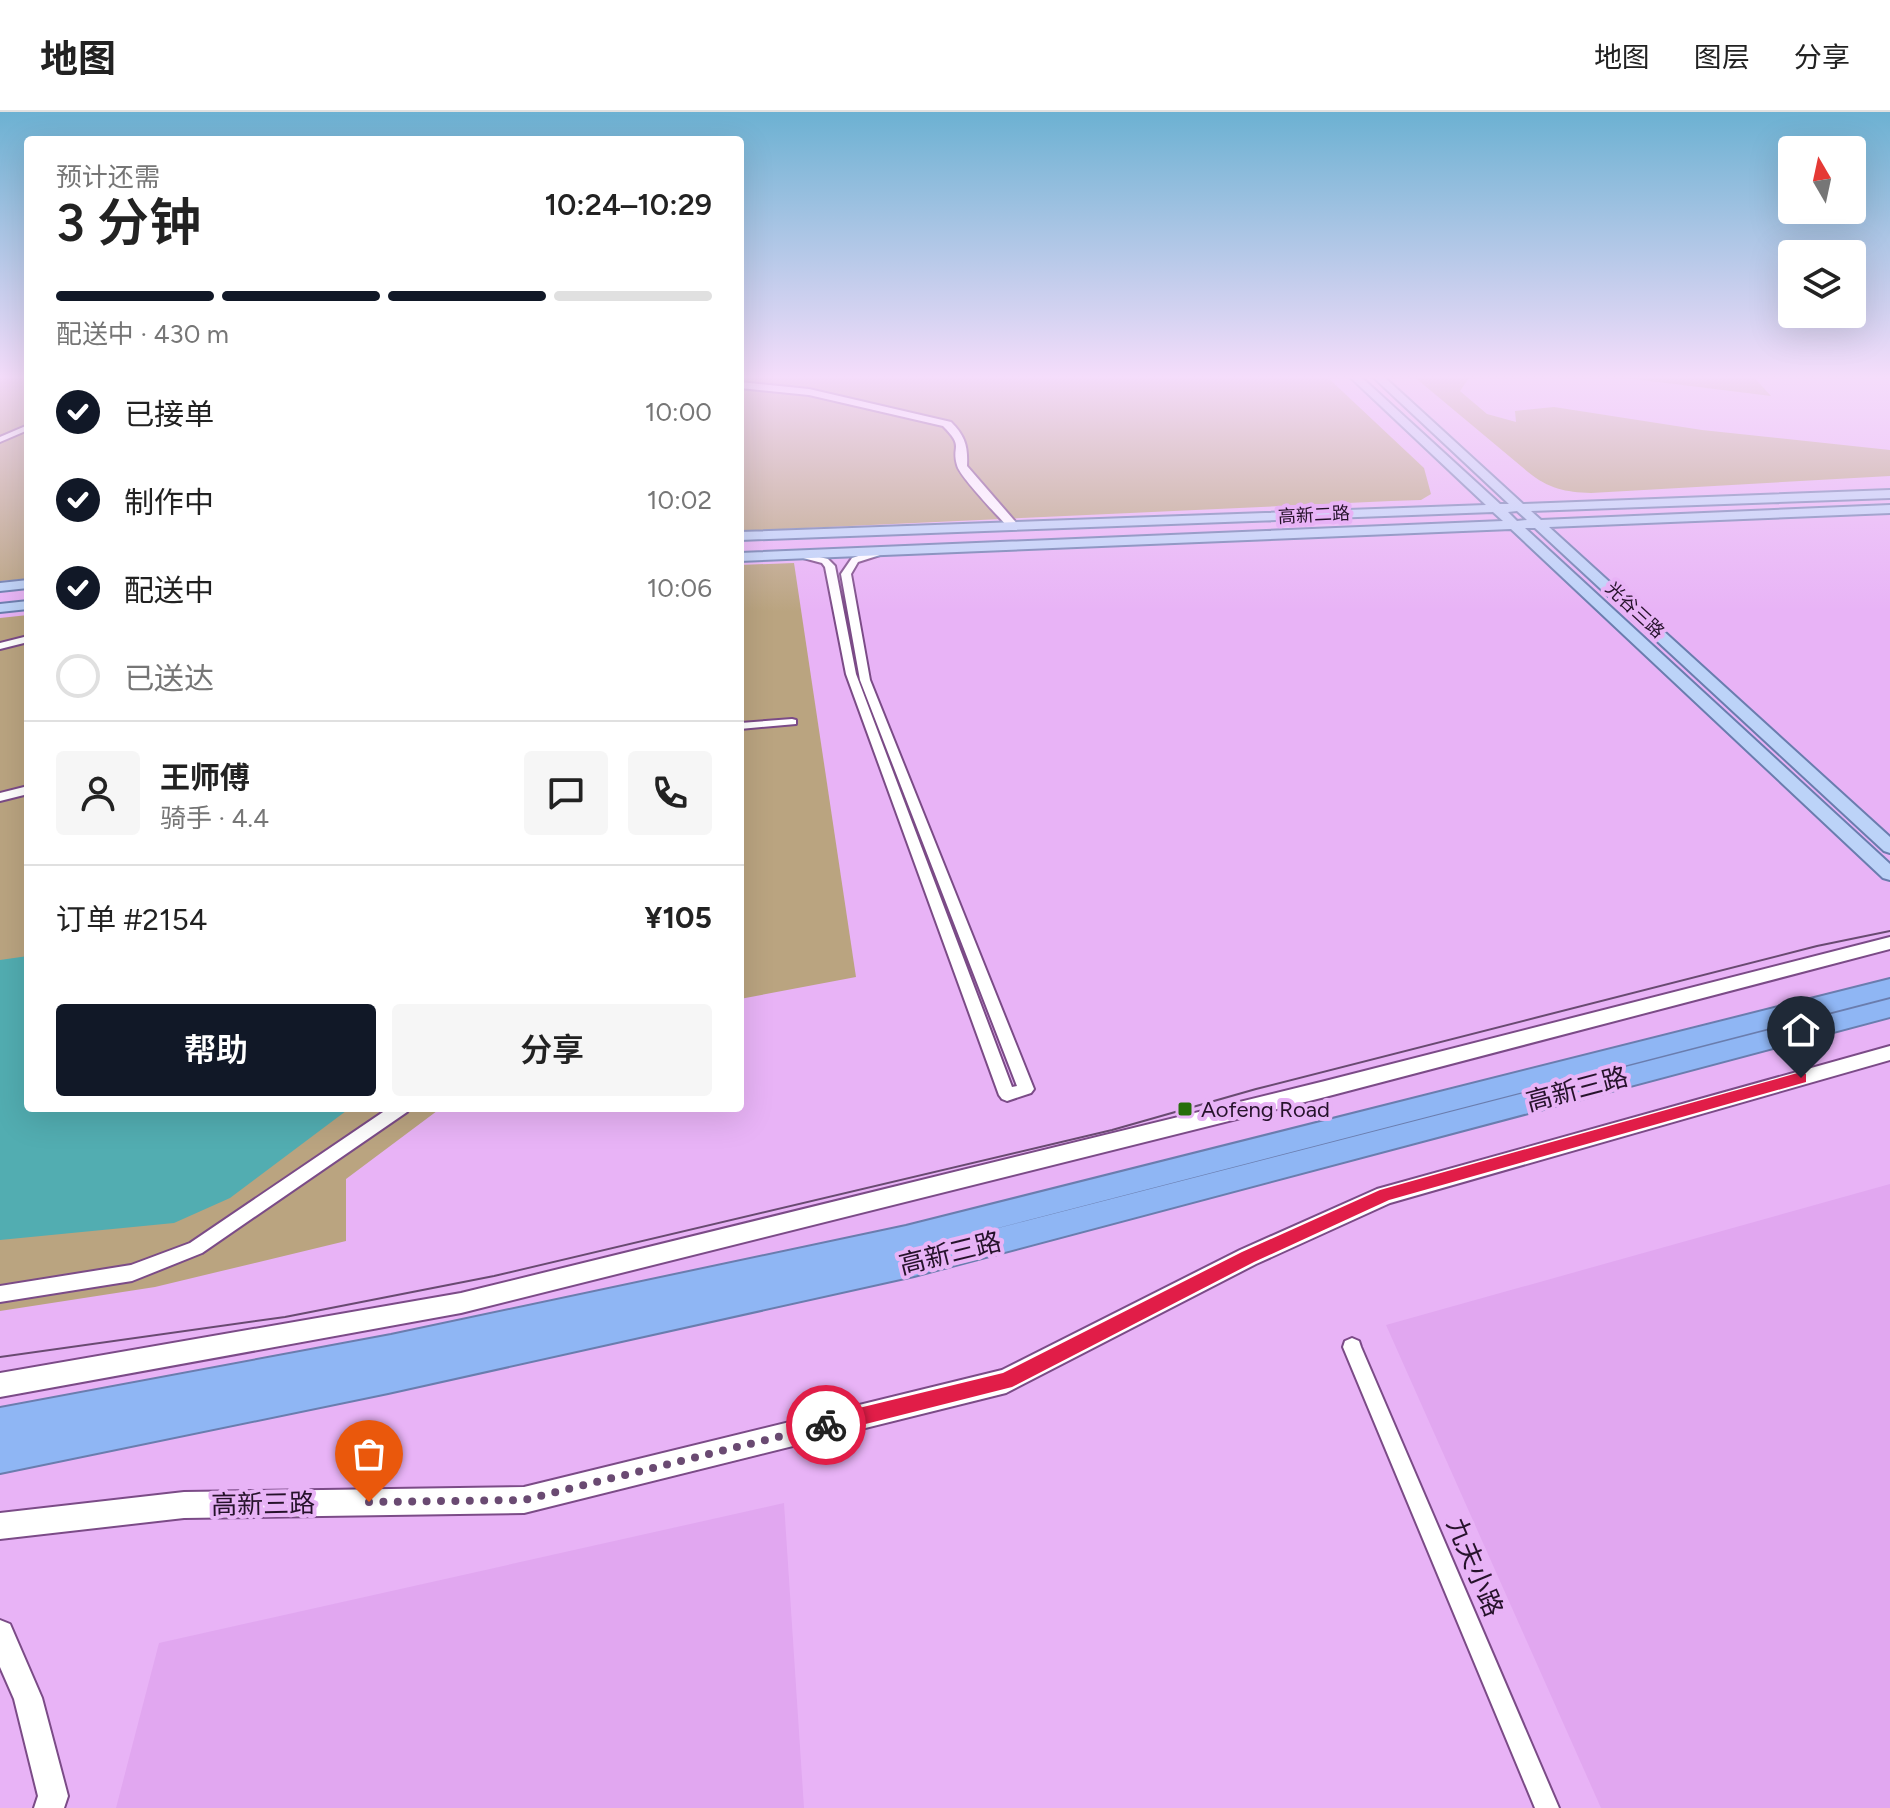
<!DOCTYPE html>
<html lang="zh">
<head>
<meta charset="utf-8">
<style>
  body { margin:0; font-family:Figtree,"Noto Sans SC",sans-serif; background:#f6f6f6; color:#222; height:100vh; display:flex; flex-direction:column; font-size:30px; white-space:nowrap }
  * { box-sizing:border-box; margin:0 }
  p { font-size:26px; color:#767676 }
  .icon { flex:none; width:44px; height:44px; fill:none; stroke:currentColor; stroke-width:2; stroke-linecap:round; stroke-linejoin:round }
  .map { position:relative; flex:1; overflow:hidden }
  .details { position:absolute; left:24px; top:24px; width:720px; height:976px; display:flex; flex-direction:column; background:#fff; border-radius:8px; box-shadow:0 8px 32px #0002 }
  .details>* { flex:none }
  .needle { width:52px; rotate:351deg }
  .buttons { position:absolute; left:1778px; top:24px; display:grid; gap:16px }
  .buttons a { display:grid; place-items:center; width:88px; height:88px; border-radius:8px; background:#fff; box-shadow:0 8px 32px #0002; font-size:40px }
  .pin { position:absolute; display:grid; place-items:center; width:68px; height:68px; color:#fff; margin:-82px -34px; border-radius:50% 50% 50% 0; rotate:-45deg; box-shadow:0 0 8px #0007 }
  .pin .icon { rotate:45deg }
  .courier { position:absolute; display:grid; place-items:center; width:80px; height:80px; margin:-40px; border:6px solid #e11d48; border-radius:50%; background:#fff; color:#222; box-shadow:0 2px 10px #0007 }
  .summary em { font-style:normal; font-weight:600 }
  .summary div { display:flex; flex-direction:column-reverse }
  .summary { display:flex; align-items:center; justify-content:space-between; height:136px; padding:0 32px }
  h1 { font-size:52px; font-weight:600; line-height:60px }
  .bar { display:grid; grid-template-columns:repeat(4,1fr); gap:12px 8px; align-content:center; height:96px; padding:0 32px }
  .bar i { height:10px; border-radius:6px; background:#e0e0e0 }
  .bar .active { background:#111827 }
  .bar p { grid-column:span 4 }
  .line { display:flex; align-items:center; gap:20px; padding:0 32px; border-top:2px solid #e0e0e0 }
  .line div { flex:1 }
  .round { display:grid; place-items:center; flex:none; width:84px; height:84px; border-radius:8px; background:#f6f6f6 }
  ol { padding:0 32px; list-style:none }
  li { display:flex; align-items:center; gap:24px; height:88px }
  li p { margin-inline-start:auto }
  li .icon { padding:8px; border-radius:50%; background:#111827; color:#fff; stroke-width:4 }
  li:last-child { color:#767676 }
  li i { width:44px; height:44px; border:4px solid #e0e0e0; border-radius:50% }
  .cta { display:flex; gap:16px; margin-top:auto; padding:16px 32px }
  .cta a { flex:1; height:92px; border-radius:8px; background:#111827; color:#fff; font-size:32px; font-weight:600; line-height:92px; text-align:center }
  .cta a+a { background:#f6f6f6; color:#222 }
  header { display:flex; align-items:center; gap:48px; box-sizing:border-box; height:112px; padding:0 40px; background:#fff; border-bottom:2px solid #e0e0e0 }
  header strong { font-size:38px }
  nav { display:flex; gap:44px; margin-inline-start:auto; font-size:28px }
  .map>svg:first-child { display:block }
  .built { fill:#e1a7f0 }
  .green { fill:#baa480 }
  .water { fill:#52adb1 }
  .lines { fill:none; stroke-linecap:round; stroke-linejoin:round }
  .street-casing { stroke:#7b4b87; stroke-width:4 }
  .secondary-casing { stroke:#7b4b87; stroke-width:4 }
  .primary-casing { stroke:#6a7dae; stroke-width:4 }
  .highway-casing { stroke:#6a7dae; stroke-width:4 }
  .street { fill:#fff; fill-rule:evenodd }
  .secondary { fill:#fff; fill-rule:evenodd }
  .primary { fill:#bcd3f8; fill-rule:evenodd }
  .highway { fill:#8fb6f4; fill-rule:evenodd }
  .tram { stroke:#694a71; stroke-width:2 }
  .route { fill:#e11d48 }
  .done { stroke:#6a4a72; stroke-width:8; stroke-dasharray:0 14.4 }
  .poi-dot { fill:#276e0b; stroke:#e8b3f6; stroke-width:3 }
  .labels { text-anchor:middle; stroke-width:8; stroke-linejoin:round; paint-order:stroke }
  .far-street-label { font-size:18px; fill:#26122b; stroke:#e8b3f6 }
  .poi-label { font-size:22px; fill:#26122b; stroke:#e8b3f6; text-anchor:start }
  .near-street-label { font-size:26px; fill:#26122b; stroke:#e8b3f6 }
</style>
</head>
<body>
<header>
<strong>地图</strong>
<nav><a>地图</a><a>图层</a><a>分享</a></nav>
</header>
<div class="map">
<svg width="1890" height="1696" viewBox="0 0 1890 1696">
  <rect width="100%" height="100%" fill="#e8b3f6"/>
  <g class="built">
    <path d="M1890,1072v624h-289l-215,-483z"/>
    <path d="M784,1391l20,305h-688l43,-165z"/>
  </g>
  <g class="green">
    <path d="M0,263h28v204l-28,2z"/>
    <path d="M740,263h585l99,93 7,26 -10,6 -30,1 -651,30z"/>
    <path d="M1412,263h59l-11,16 27,23 29,8 -1,-11 39,-4 148,23 188,20v26l-299,17c-26,-1 -42,-4 -63,-21z"/>
    <path d="M1601,263h151l19,21 -169,-21z"/>
    <path d="M794,451l62,414 -116,22v-434z"/>
    <path d="M28,503v493h413l-95,71v62l-191,46 -155,24v-693z"/>
  </g>
  <path class="water" d="M28,844v152h322l-120,90 -56,25 -174,17v-280z"/>
  <g class="lines">
    <g class="street-casing">
      <g id="street">
        <path d="M28,313v5l-28,12v-5z"/>
        <path d="M880,437l3,1v4l-25,8 -7,12 19,106 164,409 -3,4 -24,8 -5,-2 -3,-4 -153,-421 -21,-107 -3,-4 -30,-8 5,-3 31,7 7,7 21,108 156,413 5,-1 -157,-406 -19,-106 11,-16z"/>
        <path d="M28,524v6l-28,7v-6z"/>
        <path d="M792,607l4,1v4l-56,5v-6z"/>
        <path d="M28,674v8l-28,7v-8z"/>
        <path d="M389,996h20l-2,4 -205,141 -70,28 -132,21v-16l131,-21 59,-22z"/>
        <path d="M1352,1226l7,3 2,6 198,461h-24l-192,-461 2,-6z"/>
      </g>
    </g>
    <g class="secondary-casing">
      <g id="secondary">
        <path d="M740,270l69,7 142,33c14,14 17,24 16,44l52,60 -10,2c-10,-11 -50,-52 -52,-63 -6,-20 8,-17 -14,-39l-134,-31 -69,-7z"/>
        <path d="M1890,825v12l-565,148 -864,216 -461,84v-24l461,-80 864,-212z"/>
        <path d="M1890,934v14l-500,143 -134,61 -250,129 -482,120 -340,5 -184,21v-26l184,-21 340,-5 478,-117 238,-120 137,-61z"/>
        <path d="M0,1508l10,4 32,74 26,98 -4,12h-30l4,-12 -24,-97 -14,-32z"/>
      </g>
    </g>
    <g class="primary-casing">
      <g id="primary">
        <path d="M1348,263h11l141,129h9l-138,-129h11l141,129 367,-14v8l-359,13 10,9 349,-15v8l-341,14 341,310v16l-6,-2 -349,-323h-10l365,336v16l-7,-2 -372,-349 -771,32v-8l763,-32 -10,-9 -753,28v-8l746,-27zM1517,399l10,9 -10,1 -9,-9z"/>
        <path d="M28,468v8l-28,3v-8z"/>
        <path d="M28,489v8l-28,3v-8z"/>
      </g>
    </g>
    <g class="highway-casing">
      <path id="highway" d="M1890,867v18l-977,253 977,-251v18l-976,259 -526,117 -388,80v-65l391,-73 515,-109z"/>
    </g>
    <use href="#street" class="street"/>
    <use href="#secondary" class="secondary"/>
    <use href="#primary" class="primary"/>
    <use href="#highway" class="highway"/>
    <path class="tram" d="M0,1245l285,-40 209,-41 618,-146 144,-41 561,-143 73,-15"/>
  </g>
  <linearGradient id="sky" x2="0" y2="1"><stop stop-color="#6cb1d2"/><stop offset="0.53" stop-color="#f5ddfb"/><stop offset="1" stop-color="#f5ddfb" stop-opacity="0"/></linearGradient>
  <rect width="1890" height="500" fill="url(#sky)"/>
  <path class="route" d="M1801,960l5,2v8l-417,118 -135,62 -242,125 -186,47 -6,-3 -3,-6 3,-6 6,-3 177,-43 239,-121 138,-62z"/>
  <g class="lines">
    <path class="done" d="M369,1390l155,-2 302,-75"/>
  </g>
  <rect class="poi-dot" x="1177" y="989" width="16" height="16" rx="4"/>
  <g class="labels">
    <g class="far-street-label">
      <text transform="translate(1314 403) rotate(-3)" y="6">高新二路</text>
      <text transform="translate(1635 498) rotate(43)" y="6">光谷三路</text>
    </g>
    <g class="poi-label">
      <text x="1201" y="1005">Aofeng Road</text>
    </g>
    <g class="near-street-label">
      <text transform="translate(1577 977) rotate(-15)" y="9">高新三路</text>
      <text transform="translate(950 1141) rotate(-14)" y="9">高新三路</text>
      <text transform="translate(263 1392) rotate(-1)" y="9">高新三路</text>
      <text transform="translate(1475 1455) rotate(67)" y="9">九夫小路</text>
    </g>
  </g>
</svg>
<div class="buttons">
<a><svg class="needle" viewBox="-14 -14 28 28"><path d="M0-13l5 13h-10z" fill="#e53935"/><path d="M0 13l5-13h-10z" fill="#767676"/></svg></a>
<a><svg class="icon" aria-label="layers" viewBox="0 0 24 24"><path d="M12 4l9 5-9 5-9-5zM3 14l9 5 9-5"/></svg></a>
</div>
<div class="pin" style="left:369px;top:1390px;background:#ea580c"><svg class="icon" aria-label="bag" viewBox="0 0 24 24"><path d="M5 8h14l-1 12H6zM9 8a3 3 0 0 1 6 0"/></svg></div>
<div class="pin" style="left:1801px;top:966px;background:#1f2937"><svg class="icon" aria-label="home" viewBox="0 0 24 24"><path d="M3 11l9-7 9 7M6 9v11h12V9"/></svg></div>
<div class="courier" style="left:826px;top:1313px"><svg class="icon" aria-label="bike" viewBox="0 0 24 24"><circle cx="6" cy="16" r="4"/><circle cx="18" cy="16" r="4"/><path d="M6 16l4-8h5l3 8M10 8l3 8H6M13 5h3"/></svg></div>
<section class="details">
<div class="summary"><div><h1>3 分钟</h1><p>预计还需</p></div><em>10:24–10:29</em></div>
<div class="bar"><i class="active"></i><i class="active"></i><i class="active"></i><i></i><p>配送中 · 430 m</p></div>
<ol>
<li><svg class="icon" aria-label="check" viewBox="0 0 24 24"><path d="M5 12l5 5 9-10"/></svg>已接单<p>10:00</p></li>
<li><svg class="icon" aria-label="check" viewBox="0 0 24 24"><path d="M5 12l5 5 9-10"/></svg>制作中<p>10:02</p></li>
<li><svg class="icon" aria-label="check" viewBox="0 0 24 24"><path d="M5 12l5 5 9-10"/></svg>配送中<p>10:06</p></li>
<li><i></i>已送达</li>
</ol>
<div class="line" style="height:144px"><a class="round"><svg class="icon" aria-label="person" viewBox="0 0 24 24"><circle cx="12" cy="8" r="4"/><path d="M4 21q1-7 8-7t8 7"/></svg></a><div><b>王师傅</b><p>骑手 · 4.4</p></div><a class="round"><svg class="icon" aria-label="chat" viewBox="0 0 24 24"><path d="M4 5h16v11H9l-5 4z"/></svg></a><a class="round"><svg class="icon" aria-label="phone" viewBox="0 0 24 24"><path d="M5 4h4l2 5-3 2q2 4 5 5l2-3 5 2v4C11 20 4 13 5 4z"/></svg></a></div>
<div class="line" style="height:104px"><div>订单 #2154</div><b>¥105</b></div>
<div class="cta"><a>帮助</a><a>分享</a></div>
</section>
</div>
</body>
</html>
